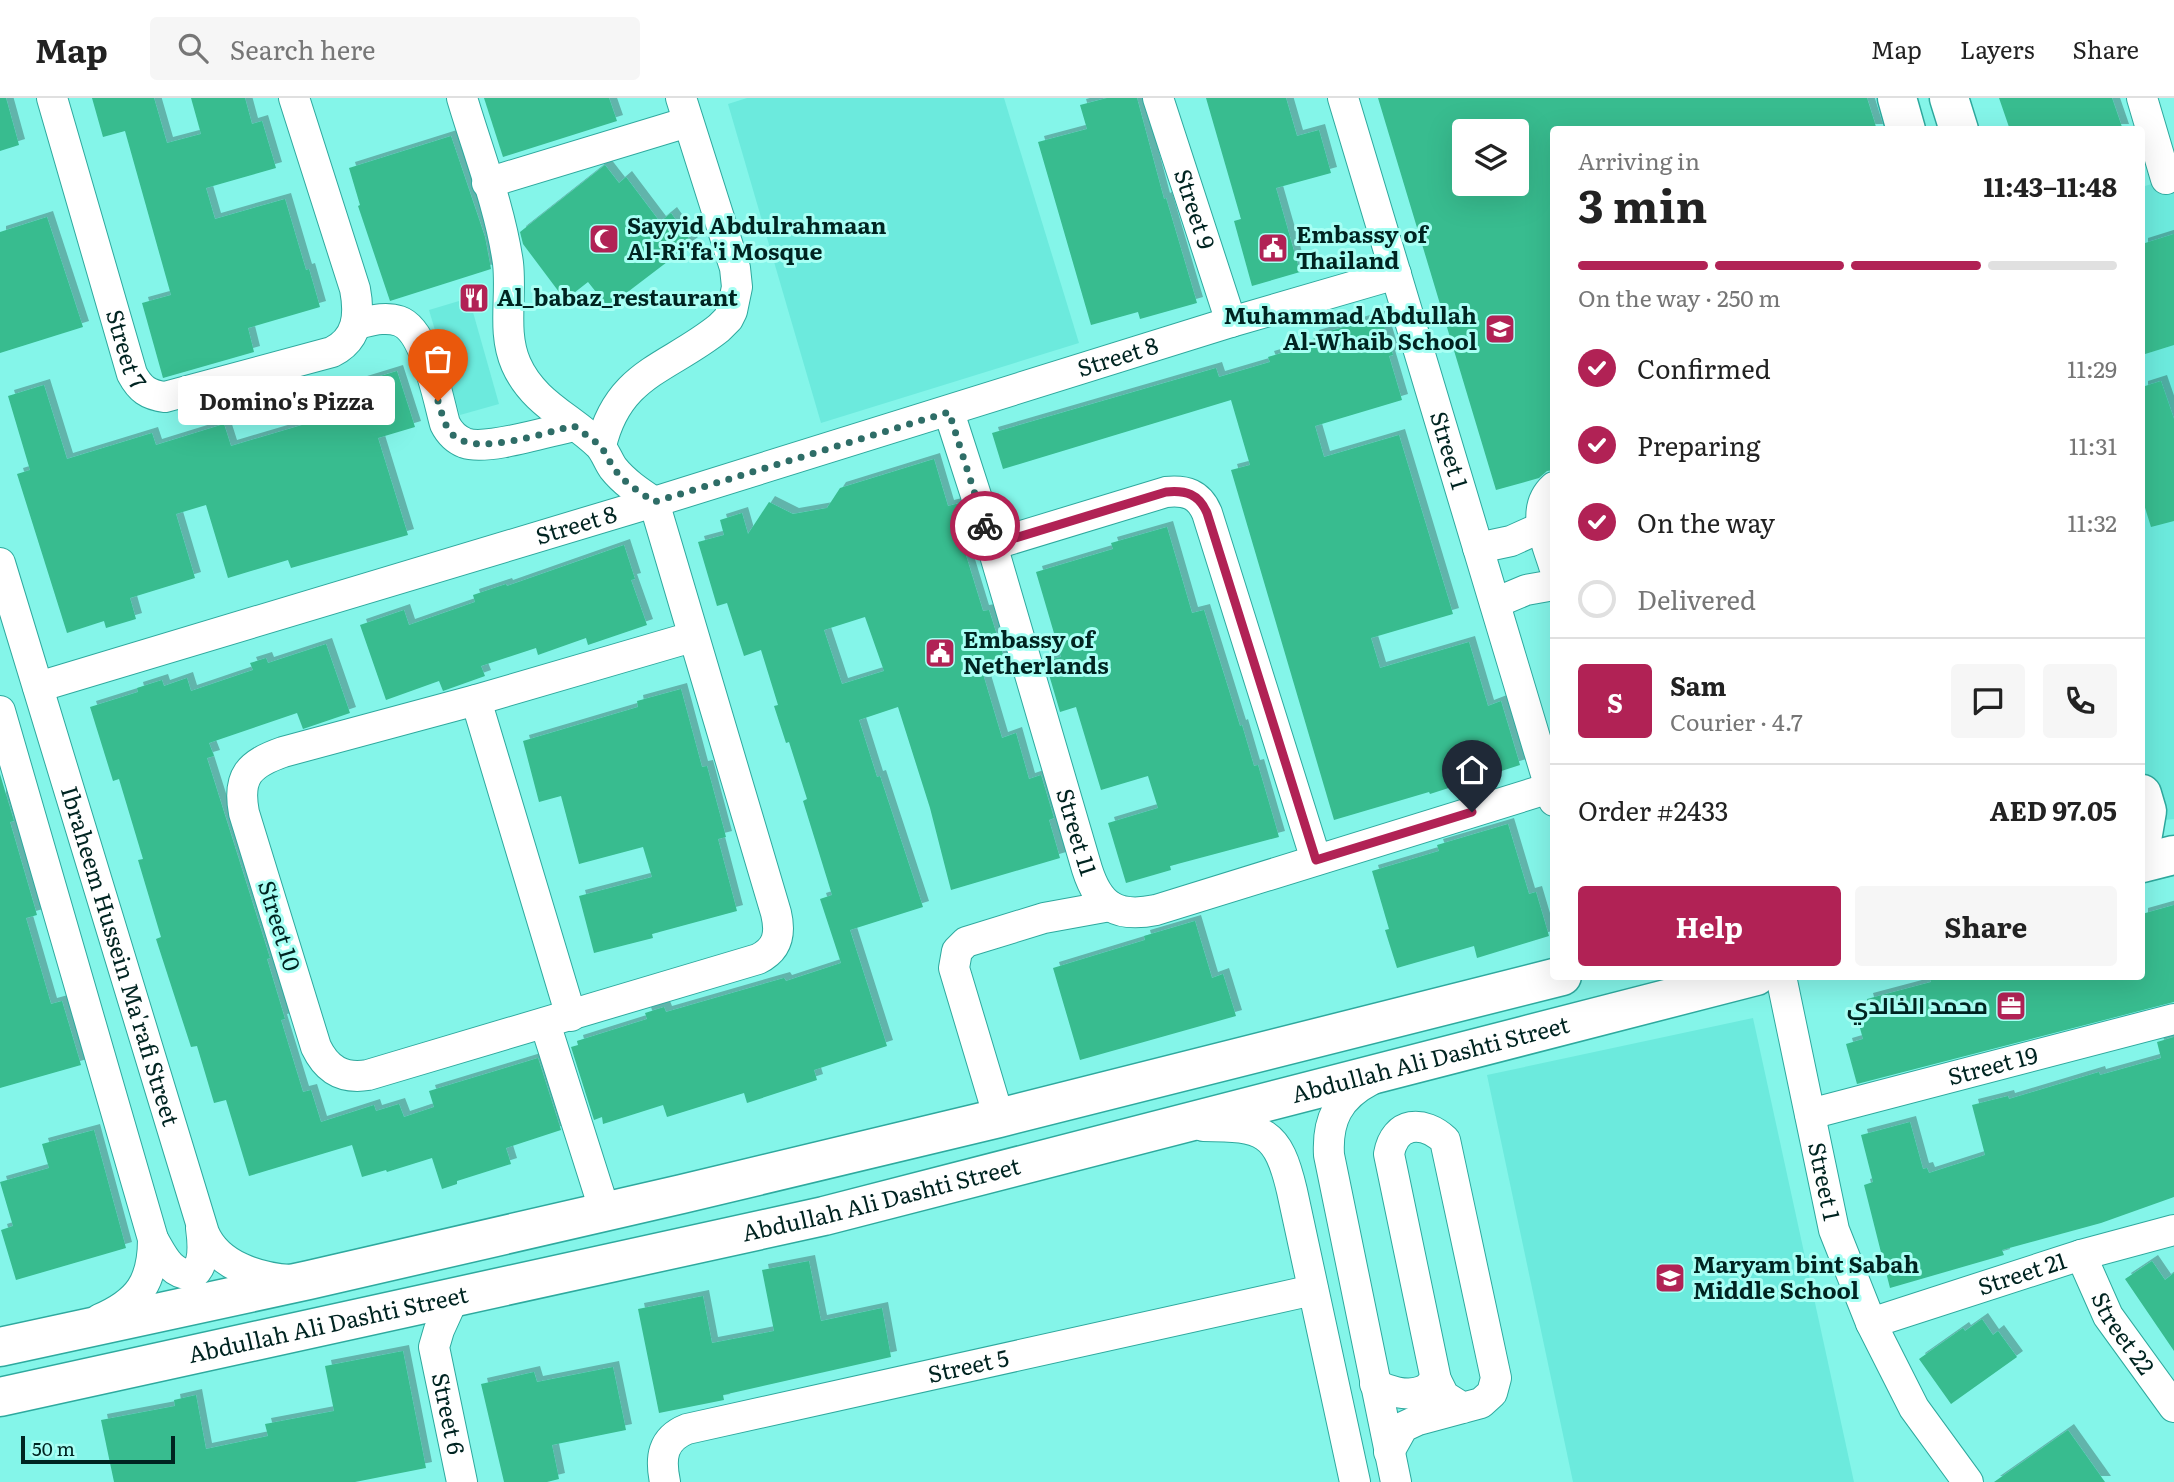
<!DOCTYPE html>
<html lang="en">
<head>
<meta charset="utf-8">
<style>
  body { margin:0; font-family:Literata,Cairo,serif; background:#f6f6f6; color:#222; height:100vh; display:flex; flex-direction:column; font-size:26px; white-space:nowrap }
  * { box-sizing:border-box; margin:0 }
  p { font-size:23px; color:#767676 }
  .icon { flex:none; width:38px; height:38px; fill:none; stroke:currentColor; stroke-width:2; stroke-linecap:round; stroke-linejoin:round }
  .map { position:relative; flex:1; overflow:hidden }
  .panel { position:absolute; left:1550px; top:28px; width:595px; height:854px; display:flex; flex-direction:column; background:#fff; border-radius:7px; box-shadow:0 7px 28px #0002 }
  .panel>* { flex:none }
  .fabs { position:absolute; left:1452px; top:21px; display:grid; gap:14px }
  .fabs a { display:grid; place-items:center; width:77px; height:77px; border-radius:7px; background:#fff; box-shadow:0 7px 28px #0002; font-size:35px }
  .scale { position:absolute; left:21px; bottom:18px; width:154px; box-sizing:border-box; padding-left:7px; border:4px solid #002421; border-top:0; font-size:19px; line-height:24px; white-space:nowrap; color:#002421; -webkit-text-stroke:5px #a8fff4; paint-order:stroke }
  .pin { position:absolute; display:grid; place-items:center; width:60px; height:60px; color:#fff; margin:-72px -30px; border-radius:50% 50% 50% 0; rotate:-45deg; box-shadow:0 0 7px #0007 }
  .pin .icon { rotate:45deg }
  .courier { position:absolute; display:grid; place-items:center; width:70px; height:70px; margin:-35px; border:5px solid #b12255; border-radius:50%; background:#fff; color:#222; box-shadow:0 2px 9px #0007 }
  .bubble { position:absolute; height:49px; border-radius:7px; background:#fff; box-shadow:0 7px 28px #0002; font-size:23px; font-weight:700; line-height:49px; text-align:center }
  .summary em { font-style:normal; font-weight:700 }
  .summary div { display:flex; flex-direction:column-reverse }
  .summary { display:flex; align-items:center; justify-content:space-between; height:119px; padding:0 28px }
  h1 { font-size:46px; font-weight:700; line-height:52px }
  .bar { display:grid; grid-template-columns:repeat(4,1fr); gap:10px 7px; align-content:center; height:84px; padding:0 28px }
  .bar i { height:9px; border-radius:5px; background:#e0e0e0 }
  .bar .on { background:#b12255 }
  .bar p { grid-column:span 4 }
  .line { display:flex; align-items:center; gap:18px; padding:0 28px; border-top:2px solid #e0e0e0 }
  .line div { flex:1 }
  .round { display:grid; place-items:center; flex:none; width:74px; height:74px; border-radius:7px; background:#f6f6f6 }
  ol { padding:0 28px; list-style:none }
  li { display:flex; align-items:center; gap:21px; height:77px }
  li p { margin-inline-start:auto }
  li .icon { padding:7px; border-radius:50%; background:#b12255; color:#fff; stroke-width:4 }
  li:last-child { color:#767676 }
  li i { width:38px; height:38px; border:4px solid #e0e0e0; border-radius:50% }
  .button { display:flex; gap:14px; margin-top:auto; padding:14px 28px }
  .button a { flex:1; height:80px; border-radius:7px; background:#b12255; color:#fff; font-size:28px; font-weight:700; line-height:80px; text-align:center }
  .button a+a { background:#f6f6f6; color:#222 }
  header { display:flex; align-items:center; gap:42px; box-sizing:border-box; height:98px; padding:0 35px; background:#fff; border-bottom:2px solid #e0e0e0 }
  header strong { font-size:33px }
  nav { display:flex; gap:38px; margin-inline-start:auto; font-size:24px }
  .search { width:490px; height:63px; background:#f6f6f6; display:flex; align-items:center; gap:18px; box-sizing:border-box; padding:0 24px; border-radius:7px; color:#767676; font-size:26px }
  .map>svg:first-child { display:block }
  .built { fill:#6ceadd }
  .building { fill:#37bc8f; fill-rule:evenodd; filter:url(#shadow) }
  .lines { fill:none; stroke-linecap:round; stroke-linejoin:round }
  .minor-casing { stroke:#2ea99e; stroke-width:32 }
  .major-casing { stroke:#2ea99e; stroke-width:41 }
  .minor { stroke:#fff; stroke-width:30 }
  .major { stroke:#fff; stroke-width:38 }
  .done { stroke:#2e6d67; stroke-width:7; stroke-dasharray:0 12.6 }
  .route { stroke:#b12255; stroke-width:9 }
  .labels { text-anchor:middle; stroke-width:6; stroke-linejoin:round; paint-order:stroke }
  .street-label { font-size:23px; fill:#002421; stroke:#a8fff4 }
  .poi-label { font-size:23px; font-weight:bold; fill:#002421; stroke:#a8fff4; text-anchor:start }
</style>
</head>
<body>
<header>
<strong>Map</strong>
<div class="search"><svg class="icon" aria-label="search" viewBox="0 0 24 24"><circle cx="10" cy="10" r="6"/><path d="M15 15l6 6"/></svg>Search here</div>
<nav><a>Map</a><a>Layers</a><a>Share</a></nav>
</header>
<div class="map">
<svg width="2174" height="1384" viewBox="0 0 2174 1384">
  <defs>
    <filter id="shadow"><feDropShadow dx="6" dy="-6" stdDeviation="0" flood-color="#0004"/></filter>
  </defs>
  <rect width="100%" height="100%" fill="#84f5e9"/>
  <g class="built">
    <path d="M747,0h257l75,245 -258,80 -93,-319z"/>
    <path d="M2174,79v642l-32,3v-635z"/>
    <path d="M469,200l30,106 -39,11 -31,-105z"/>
    <path d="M1753,920l101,464h-281l-86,-407z"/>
  </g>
  <g class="building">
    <path d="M0,0h6l13,47 -19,6z"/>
    <path d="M92,0h62l13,45 34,-9 -10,-36h54l7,26 10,-3 14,47 -70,20 9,31 70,-20 21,71 3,-1 11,38 -72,21 6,24 -91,26 -21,-75 29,-8 -46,-164 -22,6z"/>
    <path d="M484,0h125l8,23 -114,36z"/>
    <path d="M1107,0h30l27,101 2,-1 31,105 -57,16 -2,-7 -47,13 -53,-183 49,-13 -7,-24z"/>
    <path d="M1206,0h80l11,38 22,-6 12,43 -55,15 24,84 -48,14 -18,-65 7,-2z"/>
    <path d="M1378,0h489l10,32h-323v340l-7,1 -8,7 -43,12zM1465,33h52v53h-52z"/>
    <path d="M1999,0h113l11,32h-113z"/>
    <path d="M451,38l34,101 6,32 -101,32 -32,-95 2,-1 -11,-37z"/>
    <path d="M605,67l14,18 7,-6 34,45 11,-9 21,30 -84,64 -20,-25 -23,18 -42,-56 -3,-12z"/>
    <path d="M47,119l36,110 -83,26v-121z"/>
    <path d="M2174,136v111l-32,10v-111z"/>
    <path d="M1381,218l12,39 -4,1 13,44 -87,26 9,31 75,-22 54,179 -82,24 9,30 89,-26 19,64 13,-5 19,64 -90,29 -1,-2 -95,28 -103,-350 19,-5 -19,-65 -228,69 -11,-36 224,-65 3,9 51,-15 -2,-5 47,-14 -2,-7z"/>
    <path d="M397,273l18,56 -37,11 30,97 -117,33 -3,-8 -60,18 -22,-73 -30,9 19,64 -65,20 6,21 -30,9 -2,-7 -37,12 -50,-159 13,-4 -22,-74 36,-11 23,74 85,-26 4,12 68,-21 7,22 98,-29 -7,-23z"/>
    <path d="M2161,283l13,38v102l-23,6 -9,-29v-111z"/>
    <path d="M934,361l14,47 12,-3 10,33 -9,3 22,72 6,-1 18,57 -24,7 19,64 14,-5 13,46 12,-4 13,43 -5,2 11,38 -109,32 -21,-82 -32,-101 -39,13 18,57 3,-1 43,131 -73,23 37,116 -73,24 3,10 -70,23 -3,-10 -77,24 -4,-12 -60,19 -1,-7 -8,3 -23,-73 7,-2 -1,-4 70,-22 -2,-6 19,-6 2,5 118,-34 2,3 55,-18 -21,-64 12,-4 -29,-94 4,-2 -18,-57 -3,1 -12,-37 4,-1 -17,-55 -17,6 -17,-53 -10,3 -19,-64 26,-7 -4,-15 22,-7 6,21 21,-32 24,12 34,-6 13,-20zM865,519l19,54 -42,13 -18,-54z"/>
    <path d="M1167,429l25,86 12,-3 36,116 2,-1 12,41 4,-1 21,72 -109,29 1,4 -45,13 -18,-60 50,-15 -10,-32 -47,14 -25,-83 -16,5 -15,-51 16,-4 -25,-85 77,-23 -2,-6z"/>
    <path d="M624,447l11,34 -4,1 16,45 -59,20 -2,-7 -48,17 -2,-7 -55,18 4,10 -42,15 -4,-10 -53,19 -26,-75 44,-15 5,15 66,-23 -2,-7 33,-11 1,2z"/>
    <path d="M326,546l24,69 -47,16 -6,-16 -88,30 5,13 -7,2 63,200 -3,1 18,60 -4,1 22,72 8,-2 10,32 53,-17 2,6 23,-7 5,13 30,-10 -5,-16 109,-33 23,72 -55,18 5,16 -54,17v3l-15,5 -10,-31 -45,14 -1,-2 -24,7 -10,-32 -103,31 -23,-76 -12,3 -17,-57 -6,1 -35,-108 5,-2 -23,-77 5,-1 -24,-80 -6,2 -23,-74 48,-15 -1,-4 25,-8 2,6 23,-8 4,13 62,-21 -3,-7 16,-5 2,5z"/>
    <path d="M681,591l21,78 5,-1 19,71 -8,2 19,72 -85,23 1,4 -59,15 -15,-57 73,-19 -9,-30 -64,17 -18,-68 -22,6 -16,-61 115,-34 -1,-6z"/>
    <path d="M0,676l14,47 -4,1 27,93 -11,3 25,86 11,-3 19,64 -81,23z"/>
    <path d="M1508,726l21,70 7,-2 13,44 -72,22 -3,-12 -77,22 -12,-38 4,-1 -17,-58 67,-20 -2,-6z"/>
    <path d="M2174,807v97l-317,82 -11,-40 17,-5 -5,-18 14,-4 -5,-18 64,-17 -2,-6h213v-62z"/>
    <path d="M1195,823l17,57 11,-4 13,42 -156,44 -27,-92 92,-28 -1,-4z"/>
    <path d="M2174,939v160l-73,26 -99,27 2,5 -114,33 -26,-103 9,-3 -12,-47 49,-13 13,47 4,-1 2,5 56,-18 -13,-50 36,-9 1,3 90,-27 1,3 61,-17 -4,-16z"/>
    <path d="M94,1032l32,118 -110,32 -15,-50 12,-4 -13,-44 49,-14 -7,-24z"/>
    <path d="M809,1163l12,60 61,-13 9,49 -168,38 1,5 -65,13 -21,-104 65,-13 9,47 62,-12 -12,-61z"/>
    <path d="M2152,1163l13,19 9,-7v78l-49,-72z"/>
    <path d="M1982,1221l11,16 5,-4 19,26 -66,47 -32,-45 44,-31 2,3z"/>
    <path d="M403,1253l23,117 -71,14h-241l-13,-62 74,-14 -1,-6 22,-5 10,54 62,-13 -3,-12 69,-13 -9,-45z"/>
    <path d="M613,1269l13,63 -74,15 7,34 -12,3h-43l-23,-98 53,-12 3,10z"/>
    <path d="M2068,1332l37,52h-111z"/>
  </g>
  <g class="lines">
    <g class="minor-casing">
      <g id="minor">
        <path id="s1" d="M52,0l80,276c8,15 16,21 33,23l167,-45c26,-13 28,-37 23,-63l-61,-191"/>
        <path d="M462,0c16,54 38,109 46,165 4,34 -6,69 8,101 17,39 54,53 83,81 6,6 9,16 14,23 11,14 26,24 41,34l122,411c5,21 2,36 -18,46l-390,116c-25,4 -41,-5 -52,-28l-72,-234c-7,-37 5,-49 39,-61l193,-52 216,-63"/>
        <path id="s2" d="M1158,0l73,224"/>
        <path id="s3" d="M1343,0l211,703"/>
        <path d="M2142,0l24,81"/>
        <path d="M487,85l201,-61"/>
        <path d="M356,226c14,-3 29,-8 43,-3 27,9 39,78 46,103 4,8 10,15 20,19 22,8 84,-12 109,-17"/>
        <path id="s4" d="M949,314l43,133 95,324c12,38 30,49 69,41l394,-122"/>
        <path d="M601,348c17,-73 67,-77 118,-118l9,-9 4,-8 5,-24 -2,-19 -54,-170"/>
        <path d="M1554,389c-24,22 -8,53 0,79"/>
        <path d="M992,447l174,-53c20,-2 33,2 41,21l109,347"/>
        <path d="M1478,450l33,-7 31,-14"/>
        <path id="s5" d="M0,465l204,670c14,33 55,45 87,47"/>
        <path d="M1495,505l31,-13 28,-5"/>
        <path id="s6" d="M38,589l616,-185 577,-180 165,-48"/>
        <path d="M476,602l95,316"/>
        <path d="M0,613l153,528c0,43 -14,63 -53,80"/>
        <path id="s7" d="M1781,878l53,254 37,93 43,85 54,74"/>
        <path d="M545,925l60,189"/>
        <path d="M1371,982c-33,17 -44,40 -42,75l67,327"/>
        <path id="s8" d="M1810,1016l364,-95"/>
        <path d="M999,1020l-45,-150 3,-17 9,-9 78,-24 66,-12"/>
        <path d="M1203,1028c61,0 75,5 89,65l63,291"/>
        <path d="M153,1141c10,17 17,35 39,36 14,-10 11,-32 9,-47"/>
        <path id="s9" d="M2081,1157l27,61 66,91"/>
        <path id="s10" d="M454,1199l-15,33 -5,17 28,135"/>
        <path id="s11" d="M1871,1225l210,-68 93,-25"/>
        <path d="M1375,1286c12,7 32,13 47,7 5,-1 10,-8 14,-11"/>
        <path d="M1389,1354l14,-25 15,-7 63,-17 11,-10 4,-15 -51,-238c-22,-20 -50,-19 -56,14l47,226 8,16 19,12"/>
        <path id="s12" d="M665,1384c-5,-24 -3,-43 22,-53l626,-139"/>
      </g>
    </g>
    <g class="major-casing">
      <g id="major">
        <path d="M1897,0l9,32"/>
        <path d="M1949,0l10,32"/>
        <path d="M2142,696l5,17 -5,29"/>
        <path d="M2142,765l32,-8"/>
        <path d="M0,1249l309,-67 373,-86 317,-76 563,-142"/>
        <path id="s13" d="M0,1299l824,-181 932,-240"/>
      </g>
    </g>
    <use href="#minor" class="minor"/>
    <use href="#major" class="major"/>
  </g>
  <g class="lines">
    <path class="done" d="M438,303c4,12 6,25 15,34 23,22 92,-3 121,-9l27,20 13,23 14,15 26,18 295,-90 36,114"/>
    <path class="route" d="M985,428l7,19 174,-53c20,-2 33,2 41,21l109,347 156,-48"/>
  </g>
  <defs>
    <g id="mosque-square" transform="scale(1.575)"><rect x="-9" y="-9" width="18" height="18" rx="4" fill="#b12255" stroke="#a8fff4"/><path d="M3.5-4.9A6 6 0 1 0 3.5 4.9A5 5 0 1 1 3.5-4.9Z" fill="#fff"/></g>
    <g id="civic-square" transform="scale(1.575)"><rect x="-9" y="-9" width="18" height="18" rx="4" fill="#b12255" stroke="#a8fff4"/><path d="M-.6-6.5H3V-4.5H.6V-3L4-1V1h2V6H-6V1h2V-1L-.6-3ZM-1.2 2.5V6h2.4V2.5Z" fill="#fff"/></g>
    <g id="restaurant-square" transform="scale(1.575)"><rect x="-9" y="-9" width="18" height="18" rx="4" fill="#b12255" stroke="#a8fff4"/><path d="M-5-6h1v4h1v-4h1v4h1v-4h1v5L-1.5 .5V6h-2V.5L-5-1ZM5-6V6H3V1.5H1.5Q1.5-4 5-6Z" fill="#fff"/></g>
    <g id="school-square" transform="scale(1.575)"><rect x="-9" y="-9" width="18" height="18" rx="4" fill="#b12255" stroke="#a8fff4"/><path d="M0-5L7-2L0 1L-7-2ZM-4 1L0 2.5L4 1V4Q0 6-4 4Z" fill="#fff"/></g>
    <g id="office-square" transform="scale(1.575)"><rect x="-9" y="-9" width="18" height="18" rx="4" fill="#b12255" stroke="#a8fff4"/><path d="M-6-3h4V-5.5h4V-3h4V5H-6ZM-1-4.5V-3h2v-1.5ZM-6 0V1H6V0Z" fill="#fff"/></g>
  </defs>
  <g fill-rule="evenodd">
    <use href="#mosque-square" x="604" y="141"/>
    <use href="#civic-square" x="1273" y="150"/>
    <use href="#restaurant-square" x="474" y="200"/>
    <use href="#school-square" x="1500" y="231"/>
    <use href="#civic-square" x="940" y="555"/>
    <use href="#office-square" x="2011" y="908"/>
    <use href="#school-square" x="1670" y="1180"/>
  </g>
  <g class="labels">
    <g class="street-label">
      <text dy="8" stroke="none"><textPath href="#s2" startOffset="117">Street 9</textPath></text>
      <text dy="8" stroke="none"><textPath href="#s1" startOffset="262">Street 7</textPath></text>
      <text dy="8" stroke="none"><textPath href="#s6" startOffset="1129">Street 8</textPath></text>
      <text dy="8" stroke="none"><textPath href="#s3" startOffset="368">Street 1</textPath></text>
      <text dy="8" stroke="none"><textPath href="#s6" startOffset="562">Street 8</textPath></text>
      <text dy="8" stroke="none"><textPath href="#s4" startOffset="439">Street 11</textPath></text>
      <text transform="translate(279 828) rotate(73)" y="8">Street 10</text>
      <text dy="8" stroke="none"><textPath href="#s5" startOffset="411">Ibraheem Hussein Ma'rafi Street</textPath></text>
      <text dy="8" stroke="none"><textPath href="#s13" startOffset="1470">Abdullah Ali Dashti Street</textPath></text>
      <text dy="8" stroke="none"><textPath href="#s8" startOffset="189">Street 19</textPath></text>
      <text dy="8" stroke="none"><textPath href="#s7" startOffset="210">Street 1</textPath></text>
      <text dy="8" stroke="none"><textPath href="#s13" startOffset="903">Abdullah Ali Dashti Street</textPath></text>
      <text dy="8" stroke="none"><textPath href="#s11" startOffset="159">Street 21</textPath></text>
      <text dy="8" stroke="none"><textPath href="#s13" startOffset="336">Abdullah Ali Dashti Street</textPath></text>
      <text dy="8" stroke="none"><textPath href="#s9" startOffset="89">Street 22</textPath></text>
      <text dy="8" stroke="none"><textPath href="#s12" startOffset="352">Street 5</textPath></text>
      <text dy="8" stroke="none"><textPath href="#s10" startOffset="122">Street 6</textPath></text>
    </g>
    <g class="poi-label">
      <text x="627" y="136">Sayyid Abdulrahmaan<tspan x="627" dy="26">Al-Ri'fa'i Mosque</tspan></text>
      <text x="1296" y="145">Embassy of<tspan x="1296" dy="26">Thailand</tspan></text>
      <text x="497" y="208">Al_babaz_restaurant</text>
      <text x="1477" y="226" text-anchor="end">Muhammad Abdullah<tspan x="1477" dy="26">Al-Whaib School</tspan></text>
      <text x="963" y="550">Embassy of<tspan x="963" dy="26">Netherlands</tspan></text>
      <text x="1988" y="916" text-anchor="end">محمد الخالدي</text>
      <text x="1693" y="1175">Maryam bint Sabah<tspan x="1693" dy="26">Middle School</tspan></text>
    </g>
  </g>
</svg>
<div class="fabs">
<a><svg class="icon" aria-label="layers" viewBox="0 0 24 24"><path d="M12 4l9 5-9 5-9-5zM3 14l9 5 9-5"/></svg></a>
</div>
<div class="scale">50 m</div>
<div class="pin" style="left:438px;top:303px;background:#ea580c"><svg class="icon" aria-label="bag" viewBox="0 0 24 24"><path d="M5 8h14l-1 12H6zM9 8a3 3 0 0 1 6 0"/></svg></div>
<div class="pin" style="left:1472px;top:714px;background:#1f2937"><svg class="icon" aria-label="home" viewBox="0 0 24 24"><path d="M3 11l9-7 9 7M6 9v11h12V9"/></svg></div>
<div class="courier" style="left:985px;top:428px"><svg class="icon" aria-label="bike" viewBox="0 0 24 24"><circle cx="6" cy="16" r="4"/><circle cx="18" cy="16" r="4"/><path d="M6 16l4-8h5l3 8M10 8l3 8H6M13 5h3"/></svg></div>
<div class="bubble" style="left:178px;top:278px;width:217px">Domino's Pizza</div>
<section class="panel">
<div class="summary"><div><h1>3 min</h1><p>Arriving in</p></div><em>11:43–11:48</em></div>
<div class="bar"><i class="on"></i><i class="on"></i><i class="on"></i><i></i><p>On the way · 250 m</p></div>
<ol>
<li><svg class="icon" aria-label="check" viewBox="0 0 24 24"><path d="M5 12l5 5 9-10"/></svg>Confirmed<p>11:29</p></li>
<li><svg class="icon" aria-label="check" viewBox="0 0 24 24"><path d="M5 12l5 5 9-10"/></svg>Preparing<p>11:31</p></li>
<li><svg class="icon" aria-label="check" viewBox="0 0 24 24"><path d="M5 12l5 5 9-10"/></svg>On the way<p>11:32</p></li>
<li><i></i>Delivered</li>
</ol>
<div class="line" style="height:126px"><b class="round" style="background:#b12255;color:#fff">S</b><div><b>Sam</b><p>Courier · 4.7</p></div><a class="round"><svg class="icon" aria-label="chat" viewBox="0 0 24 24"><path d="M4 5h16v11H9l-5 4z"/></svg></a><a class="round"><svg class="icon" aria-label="phone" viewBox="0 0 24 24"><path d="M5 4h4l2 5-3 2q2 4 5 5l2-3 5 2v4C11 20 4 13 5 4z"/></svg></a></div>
<div class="line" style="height:91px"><div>Order #2433</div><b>AED 97.05</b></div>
<div class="button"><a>Help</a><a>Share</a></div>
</section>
</div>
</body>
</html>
